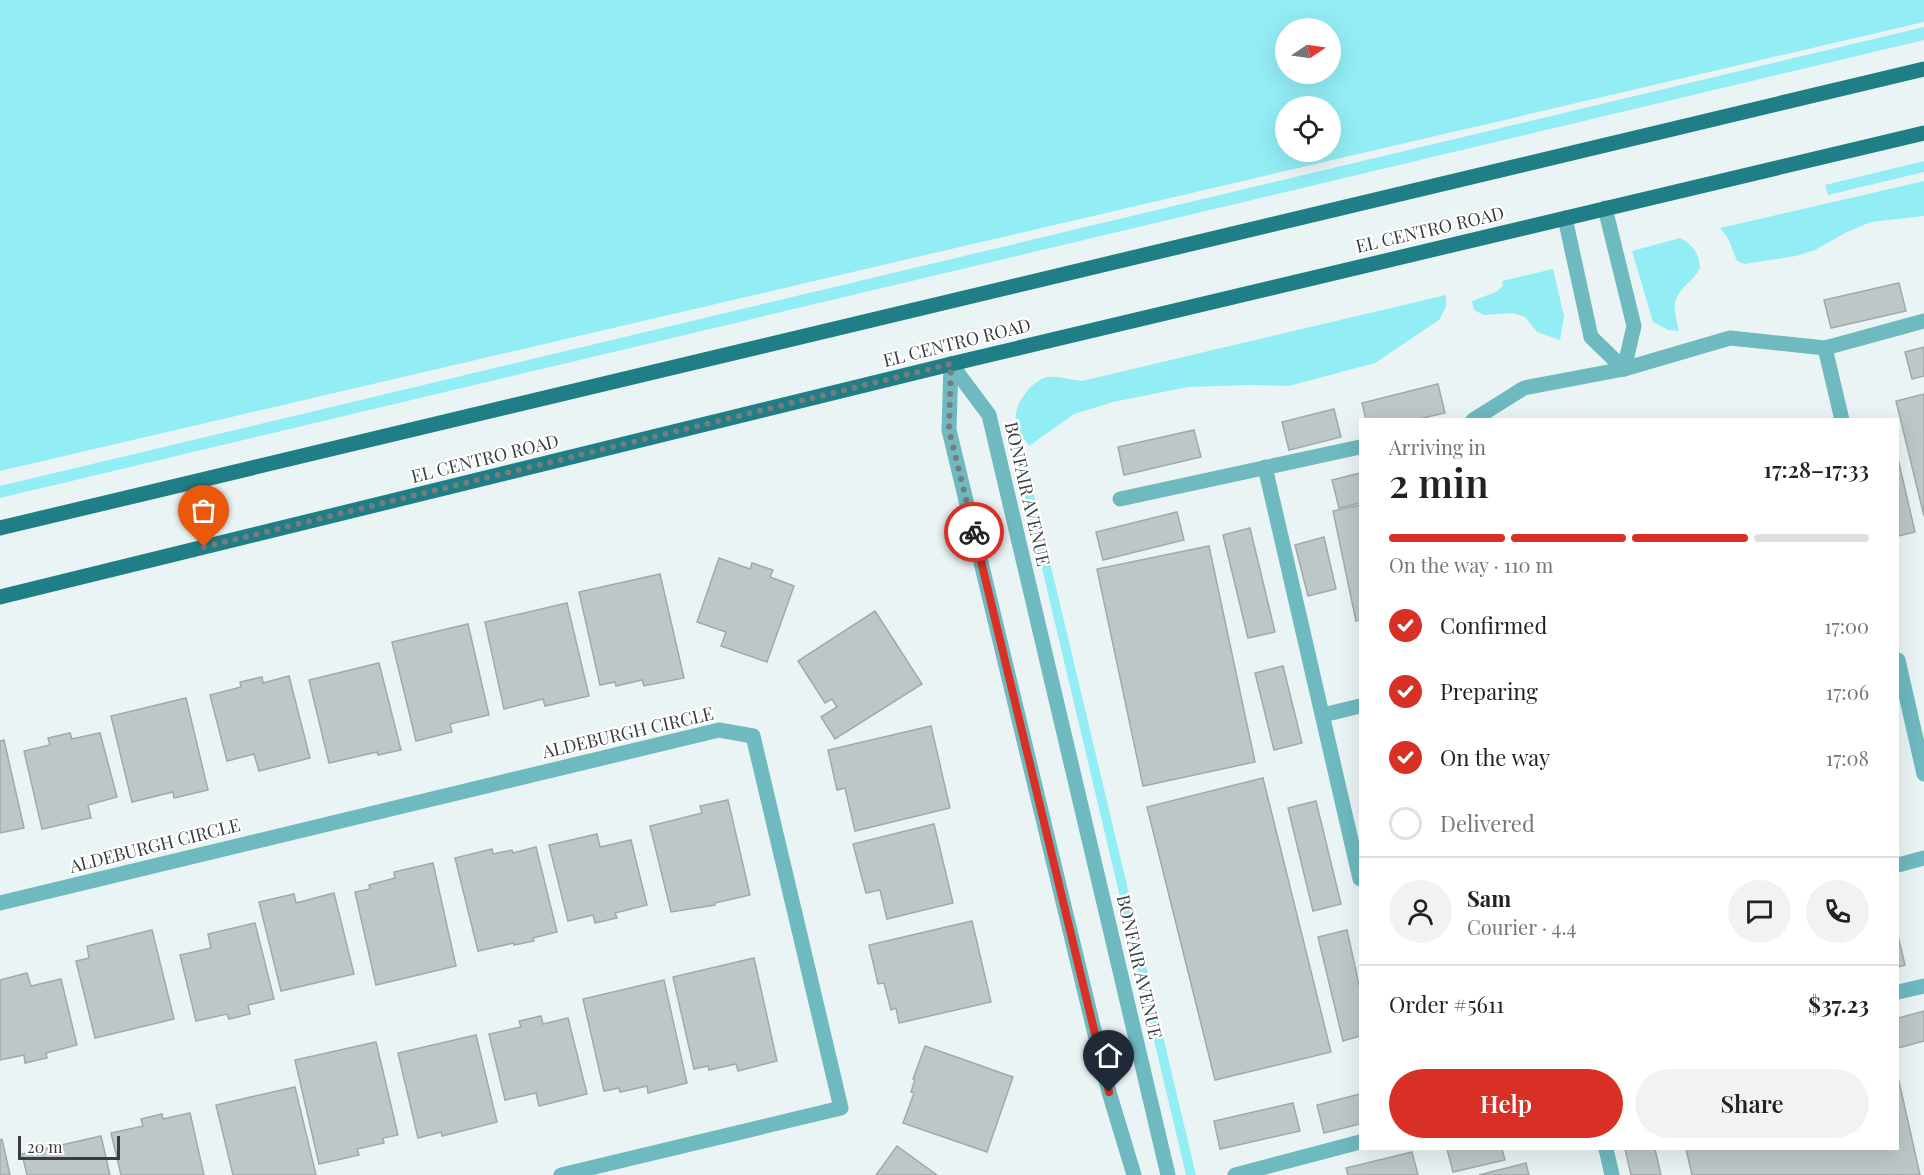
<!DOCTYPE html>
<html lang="en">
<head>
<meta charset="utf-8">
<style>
  body { margin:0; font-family:"Playfair Display",serif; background:#f2f2f2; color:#222; height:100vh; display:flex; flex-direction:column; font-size:22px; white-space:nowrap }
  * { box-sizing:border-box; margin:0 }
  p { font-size:20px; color:#767676 }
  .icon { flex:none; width:33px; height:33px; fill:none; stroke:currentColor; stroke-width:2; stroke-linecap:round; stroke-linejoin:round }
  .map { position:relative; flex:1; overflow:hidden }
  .drawer { position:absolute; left:1359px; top:418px; width:540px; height:732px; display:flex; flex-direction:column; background:#fff; border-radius:0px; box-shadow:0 6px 24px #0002 }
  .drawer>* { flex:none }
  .needle { width:39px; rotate:77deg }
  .controls { position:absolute; left:1275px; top:18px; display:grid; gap:12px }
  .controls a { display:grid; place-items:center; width:66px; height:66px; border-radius:50%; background:#fff; box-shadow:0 6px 24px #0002; font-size:30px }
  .scale { position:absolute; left:18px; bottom:15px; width:102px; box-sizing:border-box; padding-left:6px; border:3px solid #383c3c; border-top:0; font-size:16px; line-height:21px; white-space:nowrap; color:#383c3c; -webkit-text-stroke:4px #fff; paint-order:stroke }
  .pin { position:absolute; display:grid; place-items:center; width:51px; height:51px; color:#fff; margin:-62px -26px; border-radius:50% 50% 50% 0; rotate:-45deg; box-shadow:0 0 6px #0007 }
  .pin .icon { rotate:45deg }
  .courier { position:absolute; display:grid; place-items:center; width:60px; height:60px; margin:-30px; border:4px solid #d93025; border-radius:50%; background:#fff; color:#222; box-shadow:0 2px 8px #0007 }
  .overview em { font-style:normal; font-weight:600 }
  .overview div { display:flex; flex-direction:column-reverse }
  .overview { display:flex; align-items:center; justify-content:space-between; height:102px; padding:0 30px }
  h1 { font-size:39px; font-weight:600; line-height:45px }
  .bar { display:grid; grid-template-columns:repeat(4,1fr); gap:9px 6px; align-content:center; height:72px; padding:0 30px }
  .bar i { height:8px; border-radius:4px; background:#e0e0e0 }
  .bar .active { background:#d93025 }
  .bar p { grid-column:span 4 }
  .line { display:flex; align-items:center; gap:15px; padding:0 30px; border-top:2px solid #e0e0e0 }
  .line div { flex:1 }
  .round { display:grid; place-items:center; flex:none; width:63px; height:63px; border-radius:32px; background:#f2f2f2 }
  ol { padding:0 30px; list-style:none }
  li { display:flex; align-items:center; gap:18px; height:66px }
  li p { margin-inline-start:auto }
  li .icon { padding:6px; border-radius:50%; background:#d93025; color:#fff; stroke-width:4 }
  li:last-child { color:#767676 }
  li i { width:33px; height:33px; border:3px solid #e0e0e0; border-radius:50% }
  .button { display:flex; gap:12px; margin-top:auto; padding:12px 30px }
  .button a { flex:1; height:69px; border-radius:36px; background:#d93025; color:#fff; font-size:24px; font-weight:600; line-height:69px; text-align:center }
  .button a+a { background:#f2f2f2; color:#222 }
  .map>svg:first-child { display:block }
  .green { fill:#93edf5; fill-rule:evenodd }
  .building { fill:#bec7c8; stroke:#a1aaaa; stroke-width:1.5 }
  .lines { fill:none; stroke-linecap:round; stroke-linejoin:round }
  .minor { stroke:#6fb9c0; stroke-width:15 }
  .major { stroke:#207e86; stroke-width:15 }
  .done { stroke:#777c7d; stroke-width:6; stroke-dasharray:0 10.8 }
  .route { stroke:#d93025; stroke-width:8 }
  .labels { text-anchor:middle; stroke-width:4.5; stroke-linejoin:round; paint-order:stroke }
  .street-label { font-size:18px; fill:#383c3c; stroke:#fff }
</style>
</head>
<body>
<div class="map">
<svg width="1924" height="1175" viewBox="0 0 1924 1175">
  <rect width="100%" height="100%" fill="#ebf4f5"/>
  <g class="green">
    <path d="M0,0h1924v22l-1924,449zM1286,28h44v46h-44zM1286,106h44v46h-44z"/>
    <path d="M1924,27v13l-1924,458v-12z"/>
    <path d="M1924,161v11l-96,23 -3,-10z"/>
    <path d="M1924,181v35l-53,6 -24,10 -32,18 -19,6 -51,8 -8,-3 -9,-23 -8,-10z"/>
    <path d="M1680,238c13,7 19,15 20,30 -3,6 -7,10 -12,15 -18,17 -14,26 -9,48l-11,-1 -15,-8 -21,-71z"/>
    <path d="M1553,269l11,47 -4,24 -23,-8 -12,-15 -13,-4 -28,2 -10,-5 -2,-9 24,-9 7,-6 -1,-5z"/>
    <path d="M1446,295v12l-7,13 -64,43 -86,23 -40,-1 -61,2 -75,15 -39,12 -45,32c-4,-6 -9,-13 -12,-21 -7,-17 14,-45 31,-48 9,-1 24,3 34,4z"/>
    <path d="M1016,441l8,12 172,722h-10l-174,-733z"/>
  </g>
  <g class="building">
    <path d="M1899,283l7,28 -75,17 -7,-28z"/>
    <path d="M1924,347v29l-12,3 -7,-27z"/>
    <path d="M1438,384l7,29 -31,7h-48l-4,-17z"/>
    <path d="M1924,394v122l-28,-115z"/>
    <path d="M1334,409l7,28 -52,13 -7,-28z"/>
    <path d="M1194,430l7,27 -77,18 -6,-28z"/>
    <path d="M1898,459l17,73 -17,4z"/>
    <path d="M1360,473v30l-21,5 -7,-28z"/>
    <path d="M1360,505v115l-4,1 -23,-110z"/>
    <path d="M1177,512l7,28 -81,20 -7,-28z"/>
    <path d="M1250,528l25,104 -27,6 -25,-103z"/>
    <path d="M1324,537l12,52 -28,7 -13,-51z"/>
    <path d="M1209,546l46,216 -112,24 -46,-217z"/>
    <path d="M719,558l31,11 2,-6 21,7 -3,7 24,9 -27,76 -46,-16 5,-14 -29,-10z"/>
    <path d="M660,574l24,104 -40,8 -2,-6 -26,6 -1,-4 -15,3 -21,-93z"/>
    <path d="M567,603l22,93 -44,10 -2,-7 -39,10 -19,-87z"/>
    <path d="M875,611l47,73 -87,55 -14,-22 16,-10 -5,-8 -7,4 -27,-42z"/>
    <path d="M468,624l21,91 -39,9 2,8 -36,9 -24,-99z"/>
    <path d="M379,663l22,87 -23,5 -1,-3 -48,11 -20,-83z"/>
    <path d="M1283,666l19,77 -28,7 -19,-77z"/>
    <path d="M289,676l21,82 -51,13 -5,-17 -27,7 -17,-66 31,-8 -1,-5 22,-5 1,6z"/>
    <path d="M186,698l22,92 -34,8 -1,-6 -41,10 -21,-86z"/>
    <path d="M931,726l19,82 -95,23 -10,-43 -8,2 -9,-40z"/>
    <path d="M70,733l2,6 28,-6 17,64 -29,8 3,13 -49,11 -18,-78 26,-6 -2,-7z"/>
    <path d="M4,740l20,88 -24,5v-92z"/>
    <path d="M1263,778l68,274 -116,28 -68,-273z"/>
    <path d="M728,800l22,95 -35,8v2l-44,7 -21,-86 52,-13 -2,-7z"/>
    <path d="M1316,801l25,103 -28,7 -25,-103z"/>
    <path d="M934,824l19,79 -66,16 -7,-29 -14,3 -13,-49z"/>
    <path d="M597,834l3,13 31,-7 16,65 -32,8 2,5 -22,5 -2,-8 -25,6 -19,-76z"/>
    <path d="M536,847l21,85 -24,6 1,3 -20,4v-2l-36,8 -23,-93 37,-9 1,5 19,-4 1,3z"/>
    <path d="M433,863l23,103 -80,19 -21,-93 15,-3 -1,-4 26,-7 -1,-6z"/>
    <path d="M334,893l20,81 -73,17 -22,-89 35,-8 2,9z"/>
    <path d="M972,921l19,81 -92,21 -3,-15 -5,2 -7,-27 -6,1 -9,-39z"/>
    <path d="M255,923l19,76 -26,6 2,9 -21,5 -2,-5 -31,7 -16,-66 31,-7 -3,-14z"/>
    <path d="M152,930l22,89 -79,19 -19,-77 13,-3 -2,-12z"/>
    <path d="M1347,930l13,59v47l-17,5 -25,-104z"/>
    <path d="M1898,936l7,29 -7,2z"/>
    <path d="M754,958l23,103 -39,10 -2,-7 -27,6 -1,-4 -14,3 -21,-92z"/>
    <path d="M27,973l4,13 30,-7 16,66 -31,8 1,5 -22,5 -1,-8 -24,5v-80z"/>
    <path d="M664,980l23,103 -39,10 -1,-7 -27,6 -1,-4 -15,3 -21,-92z"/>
    <path d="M1924,1011v30l-26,7v-30z"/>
    <path d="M541,1016l2,8 25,-6 19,76 -48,12 -3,-13 -31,7 -16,-66 32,-7 -2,-6z"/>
    <path d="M476,1035l21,87 -55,14 -1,-4 -23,6 -20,-85z"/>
    <path d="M376,1042l22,93 -15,3 1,5 -27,6 2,6 -40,9 -24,-104z"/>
    <path d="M925,1046l88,31 -26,75 -84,-29 11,-30 -3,-1 4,-13h-2z"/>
    <path d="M1898,1077l22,98h-228l-6,-26h212z"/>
    <path d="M295,1087l21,88h-83l-17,-70z"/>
    <path d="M1360,1094v30l-36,9 -7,-28z"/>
    <path d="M1293,1103l7,28 -80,18 -6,-28z"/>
    <path d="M190,1113l14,62h-83l-10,-42 32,-7 -2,-7 21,-5 1,5z"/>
    <path d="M101,1136l9,39h-83l-5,-21z"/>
    <path d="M2,1139l8,36h-10v-35z"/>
    <path d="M897,1146l40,29h-61z"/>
    <path d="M1447,1149h55l3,11 -52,12z"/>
    <path d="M1625,1149h30l6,26h-30z"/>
    <path d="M1412,1152l6,23h-70l-2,-7z"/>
    <path d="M1526,1163l3,12h-50z"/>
  </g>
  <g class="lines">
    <g class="minor">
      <path d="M1605,208l29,118 -10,43"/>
      <path d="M1565,218l26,119 33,32"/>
      <path d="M1825,348l17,72"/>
      <path d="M951,364l38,51 179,760"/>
      <path d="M951,364l-2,66 160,662 25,83"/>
      <path d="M1473,420l51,-32 100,-19 106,-31 95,10 99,-27"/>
      <path d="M1265,467l95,412"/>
      <path d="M1120,499l240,-52"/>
      <path d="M1898,660l26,114"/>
      <path d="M1323,715l37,-9"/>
      <path d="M1898,865l26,-7"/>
      <path d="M0,903l719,-173 34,6 88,372 -280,67"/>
      <path d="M1898,992l26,-6"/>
      <path d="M1606,1149l6,26"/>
      <path d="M1235,1175l125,-33"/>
    </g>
    <g class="major">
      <path d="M0,528l1924,-459"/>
      <path d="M0,597l951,-233 973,-231"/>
    </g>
  </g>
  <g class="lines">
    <path class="done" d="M204,547l747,-183 -2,66 25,102"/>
    <path class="route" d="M974,532l135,560"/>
  </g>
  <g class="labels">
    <g class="street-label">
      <text transform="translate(1430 230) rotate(-13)" y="6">EL CENTRO ROAD</text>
      <text transform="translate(957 343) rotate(-14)" y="6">EL CENTRO ROAD</text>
      <text transform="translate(485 459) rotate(-14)" y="6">EL CENTRO ROAD</text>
      <text transform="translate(1027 494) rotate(77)" y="6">BONFAIR AVENUE</text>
      <text transform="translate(628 733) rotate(-13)" y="6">ALDEBURGH CIRCLE</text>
      <text transform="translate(155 846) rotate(-14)" y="6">ALDEBURGH CIRCLE</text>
      <text transform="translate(1139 967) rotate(77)" y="6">BONFAIR AVENUE</text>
    </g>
  </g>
</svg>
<div class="controls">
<a><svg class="needle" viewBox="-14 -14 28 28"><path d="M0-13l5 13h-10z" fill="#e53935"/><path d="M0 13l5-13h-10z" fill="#767676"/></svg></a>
<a><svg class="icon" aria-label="locate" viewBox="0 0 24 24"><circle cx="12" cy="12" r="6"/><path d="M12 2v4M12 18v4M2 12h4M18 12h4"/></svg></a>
</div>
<div class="scale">20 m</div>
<div class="pin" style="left:204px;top:547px;background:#ea580c"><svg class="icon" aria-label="bag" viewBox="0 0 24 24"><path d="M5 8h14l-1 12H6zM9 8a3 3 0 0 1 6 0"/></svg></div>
<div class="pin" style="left:1109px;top:1092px;background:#1f2937"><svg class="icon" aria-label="home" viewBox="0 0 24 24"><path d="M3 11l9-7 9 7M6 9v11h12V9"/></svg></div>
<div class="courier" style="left:974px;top:532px"><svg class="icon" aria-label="bike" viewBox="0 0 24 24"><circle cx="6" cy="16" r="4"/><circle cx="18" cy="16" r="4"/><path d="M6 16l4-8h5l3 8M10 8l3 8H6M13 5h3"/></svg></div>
<section class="drawer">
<div class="overview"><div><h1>2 min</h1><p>Arriving in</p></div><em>17:28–17:33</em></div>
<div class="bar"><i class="active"></i><i class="active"></i><i class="active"></i><i></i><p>On the way · 110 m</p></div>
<ol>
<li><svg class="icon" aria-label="check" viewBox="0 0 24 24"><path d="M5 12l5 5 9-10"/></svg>Confirmed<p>17:00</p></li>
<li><svg class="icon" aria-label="check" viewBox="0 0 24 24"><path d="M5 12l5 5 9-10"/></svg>Preparing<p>17:06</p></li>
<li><svg class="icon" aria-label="check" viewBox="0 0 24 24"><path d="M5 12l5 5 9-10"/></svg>On the way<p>17:08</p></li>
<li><i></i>Delivered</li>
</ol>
<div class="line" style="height:108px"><a class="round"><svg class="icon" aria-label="person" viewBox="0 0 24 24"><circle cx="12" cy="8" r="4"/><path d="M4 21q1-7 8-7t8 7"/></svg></a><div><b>Sam</b><p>Courier · 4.4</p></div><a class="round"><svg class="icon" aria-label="chat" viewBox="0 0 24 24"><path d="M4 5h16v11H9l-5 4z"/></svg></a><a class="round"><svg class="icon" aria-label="phone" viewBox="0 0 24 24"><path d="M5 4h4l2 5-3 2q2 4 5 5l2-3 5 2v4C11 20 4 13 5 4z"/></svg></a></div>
<div class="line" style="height:78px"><div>Order #5611</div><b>$37.23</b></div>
<div class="button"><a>Help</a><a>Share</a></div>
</section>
</div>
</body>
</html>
